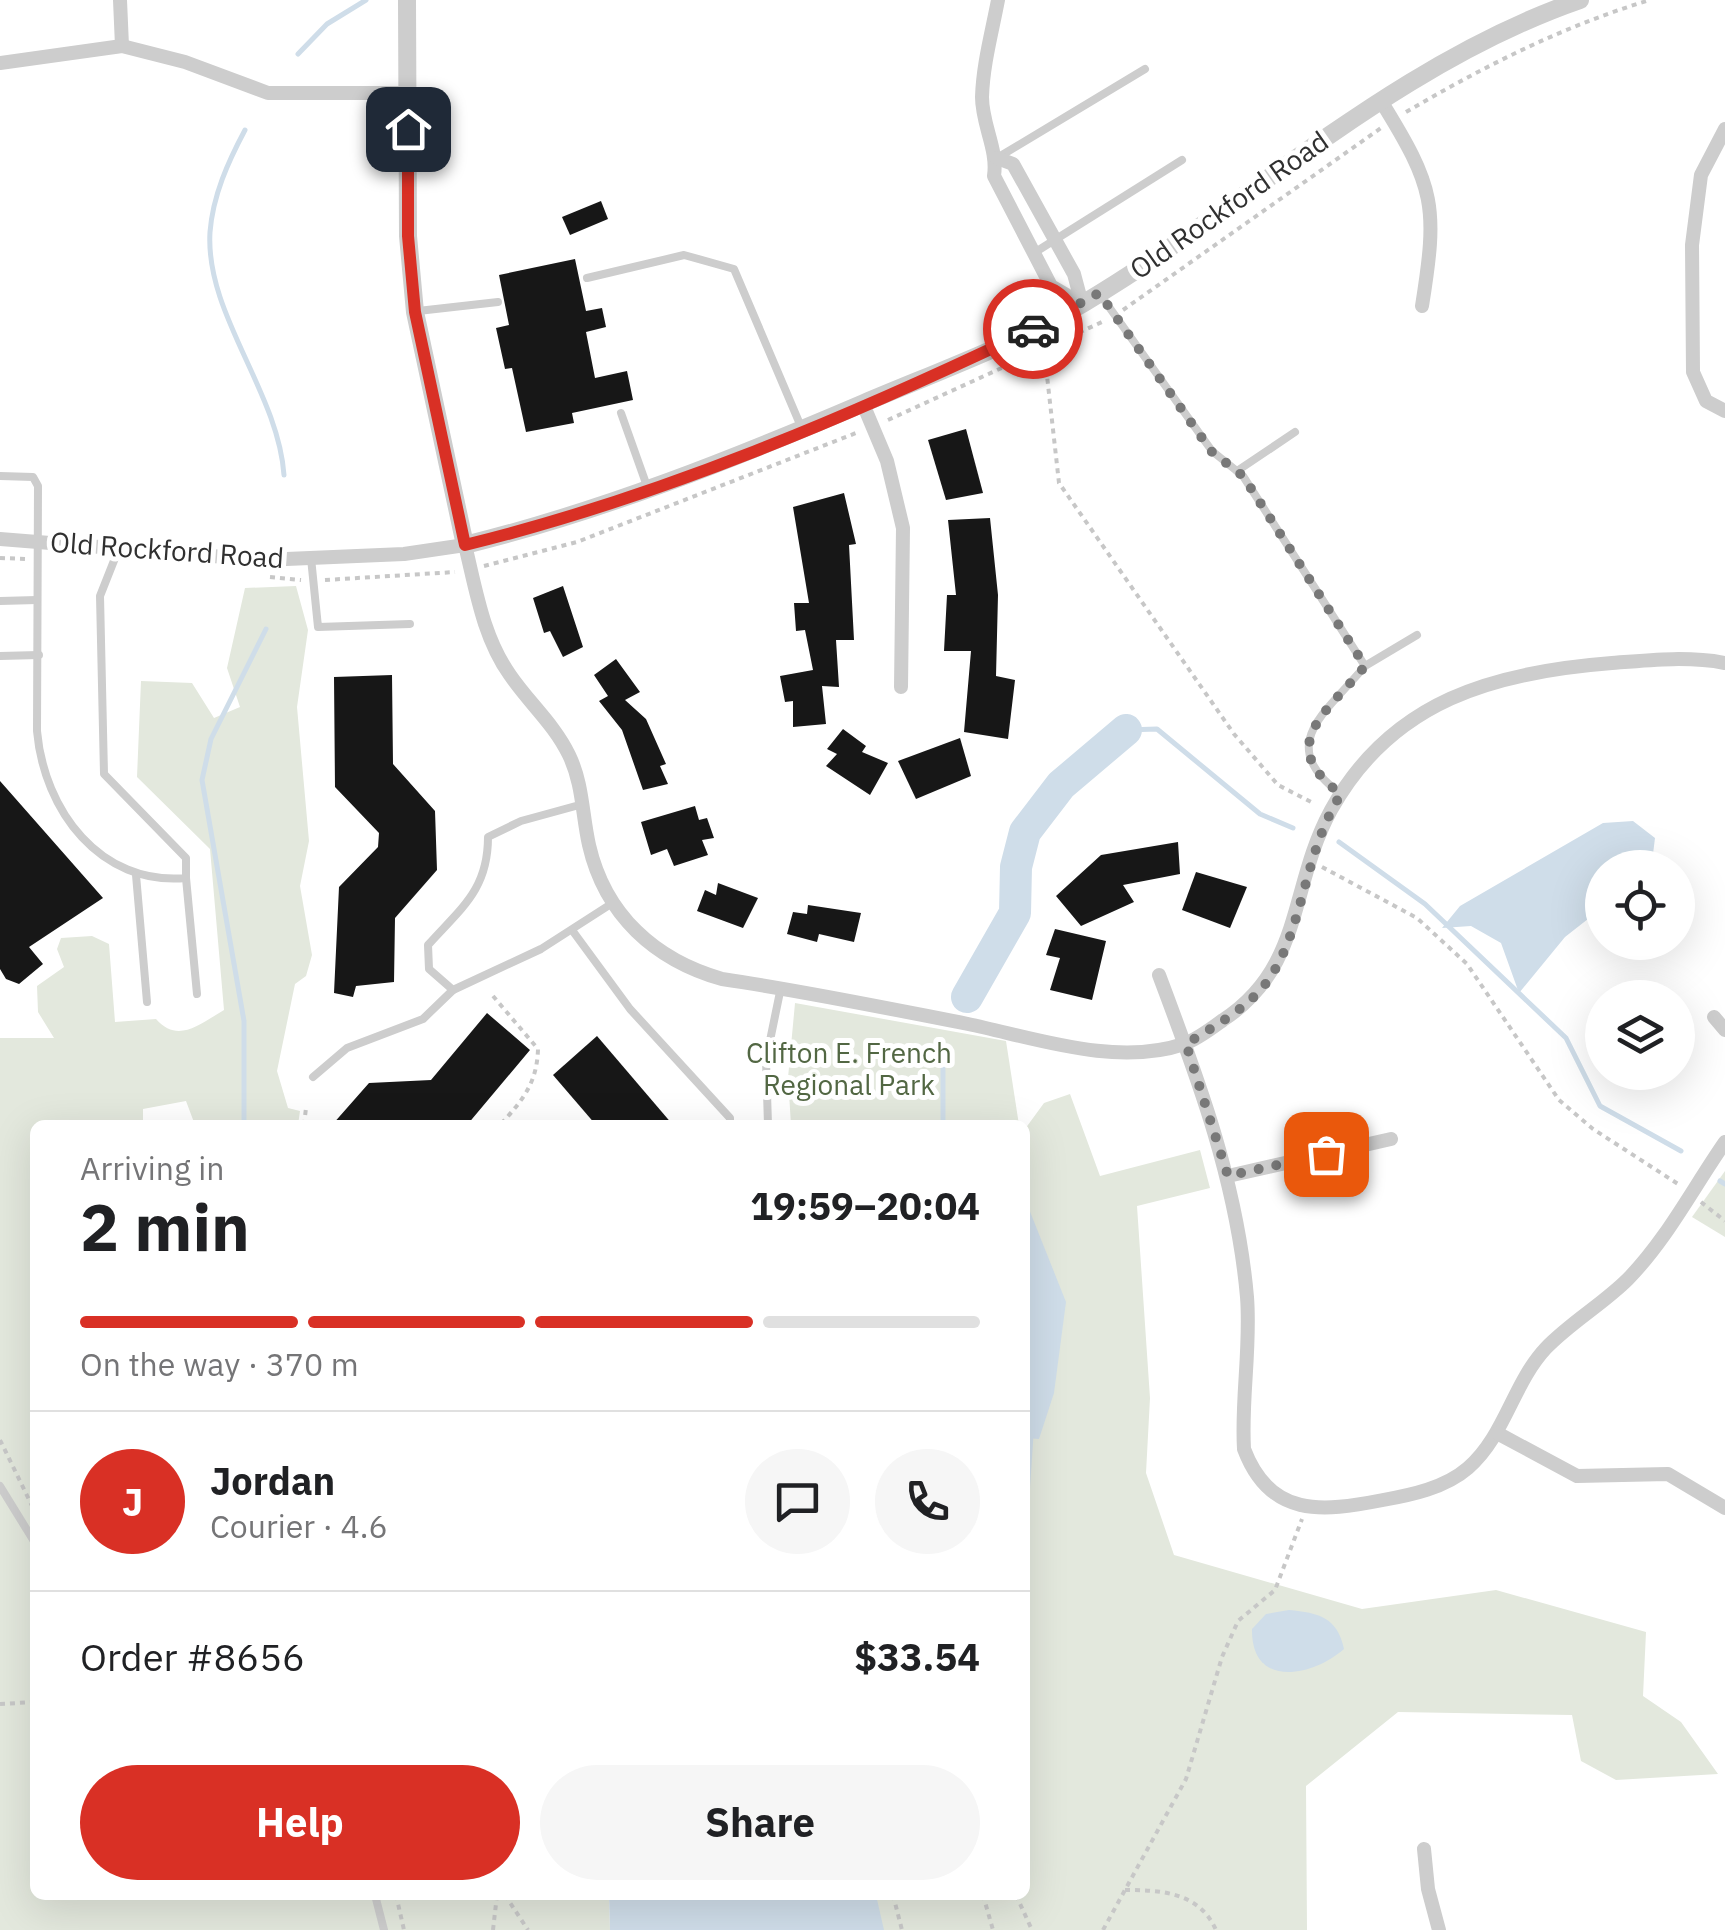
<!DOCTYPE html>
<html lang="en">
<head>
<meta charset="utf-8">
<style>
  body { margin:0; font-family:"IBM Plex Sans",sans-serif; background:#f6f6f6; color:#202124; height:100vh; display:flex; flex-direction:column; font-size:38px; white-space:nowrap }
  * { box-sizing:border-box; margin:0 }
  p { font-size:32px; color:#757577 }
  .icon { flex:none; width:55px; height:55px; fill:none; stroke:currentColor; stroke-width:2; stroke-linecap:round; stroke-linejoin:round }
  .map { position:relative; flex:1; overflow:hidden }
  .panel { position:absolute; left:30px; top:1120px; width:1000px; height:780px; display:flex; flex-direction:column; background:#fff; border-radius:15px; box-shadow:0 10px 40px #0002 }
  .panel>* { flex:none }
  .controls { position:absolute; left:1585px; top:850px; display:grid; gap:20px }
  .controls a { display:grid; place-items:center; width:110px; height:110px; border-radius:50%; background:#fff; box-shadow:0 10px 40px #0002; font-size:50px }
  .pin { position:absolute; display:grid; place-items:center; width:85px; height:85px; color:#fff; margin:-42px; border-radius:20px; box-shadow:0 5px 15px #0006 }
  .courier { position:absolute; display:grid; place-items:center; width:100px; height:100px; margin:-50px; border:8px solid #d93025; border-radius:50%; background:#fff; color:#222; box-shadow:0 2px 12px #0007 }
  .head em { font-style:normal; font-weight:800 }
  .head div { display:flex; flex-direction:column-reverse }
  .head { display:flex; align-items:center; justify-content:space-between; height:170px; padding:0 50px }
  h1 { font-size:65px; font-weight:800; line-height:75px }
  .bar { display:grid; grid-template-columns:repeat(4,1fr); gap:15px 10px; align-content:center; height:120px; padding:0 50px }
  .bar i { height:12px; border-radius:8px; background:#e0e0e0 }
  .bar .on { background:#d93025 }
  .bar p { grid-column:span 4 }
  .line { display:flex; align-items:center; gap:25px; padding:0 50px; border-top:2px solid #e0e0e0 }
  .line div { flex:1 }
  .round { display:grid; place-items:center; flex:none; width:105px; height:105px; border-radius:52px; background:#f6f6f6 }
  .primary-button { display:flex; gap:20px; margin-top:auto; padding:20px 50px }
  .primary-button a { flex:1; height:115px; border-radius:60px; background:#d93025; color:#fff; font-size:40px; font-weight:800; line-height:115px; text-align:center }
  .primary-button a+a { background:#f6f6f6; color:#202124 }
  .map>svg:first-child { display:block }
  .green { fill:#e3e8dd }
  .water { fill:#cfdde9 }
  .lines { fill:none; stroke-linecap:round; stroke-linejoin:round }
  .stream { stroke:#cfdde9; stroke-width:5 }
  .river { stroke:#cfdde9; stroke-width:32 }
  .building { fill:#171717 }
  .path { stroke:#c7c7c7; stroke-width:4; stroke-dasharray:5 5; stroke-linecap:butt }
  .service { stroke:#cdcdcd; stroke-width:8 }
  .minor { stroke:#cdcdcd; stroke-width:14 }
  .tertiary { stroke:#cdcdcd; stroke-width:18 }
  .done { stroke:#787878; stroke-width:10; stroke-dasharray:0 18 }
  .route { stroke:#d93025; stroke-width:12 }
  .labels { text-anchor:middle; stroke-width:10; stroke-linejoin:round; paint-order:stroke }
  .street-label { font-size:28px; fill:#303030; stroke:#fff }
  .park-label { font-size:28px; fill:#526743; stroke:#fff }
</style>
</head>
<body>
<div class="map">
<svg width="1725" height="1930" viewBox="0 0 1725 1930">
  <rect width="100%" height="100%" fill="#fff"/>
  <g class="green">
    <path d="M296,586l12,44 -11,77 12,134 -9,45 12,69 -6,21 -11,8 -18,87 11,37 12,3 -2,14h-103l-9,-24 -43,8v16h-108v770h574l1,35h-610v-892h54l-16,-26 -1,-26 27,-19 -7,-18 4,-11 31,-2 17,8 6,78 41,-3c22,25 44,5 68,-9l-14,-161 -73,-72 4,-96 51,2 22,35 26,-11 -13,-39 18,-80z"/>
    <path d="M795,1003l211,38 13,84h-228l-3,-47z"/>
    <path d="M1070,1094l30,82 100,-26 10,38 -73,18 13,192 -4,75 28,82 188,54 134,-19 150,42 -3,64 38,26 37,52 -102,6 -35,-19 -9,-46 -174,-3 -92,74 1,144h-458l-8,-35h184v-766l19,-26z"/>
    <path d="M1725,1171v66l-33,-20z"/>
  </g>
  <g class="water">
    <path d="M1633,821l22,17 -3,24 -7,5 -43,1v40l-37,29 -46,56 -18,-50 -30,-17 -29,2 18,-22 143,-83z"/>
    <path d="M1025,1199l41,103 -12,91 -15,46 -14,-1z"/>
    <path d="M1289,1610c30,3 48,7 55,39 -32,28 -93,40 -92,-20l14,-15z"/>
    <path d="M609,1895h267l8,35h-274z"/>
  </g>
  <g class="lines">
    <g class="stream">
      <path d="M298,54l29,-30 39,-24"/>
      <path d="M245,130c-17,32 -32,65 -35,102 -5,82 68,159 74,243"/>
      <path d="M1126,730l31,-1 103,85 33,14"/>
      <path d="M1339,842l86,62 141,134 34,68 81,45"/>
      <path d="M244,1125v-104l-42,-241 9,-41 55,-110"/>
      <path d="M943,1125v-75"/>
      <path d="M1720,1181l5,3"/>
      <path d="M1025,1525l6,-90"/>
    </g>
    <path class="river" d="M967,997l48,-84 1,-46 9,-35 36,-47 65,-55"/>
  </g>
  <g class="building">
    <path d="M601,201l7,18 -38,16 -8,-18z"/>
    <path d="M575,259l11,52 16,-3 4,19 -20,5 9,46 32,-7 6,29 -61,13 2,10 -48,9 -14,-64 -7,1 -9,-41 13,-3 -10,-50z"/>
    <path d="M966,429l17,64 -37,7 -18,-60z"/>
    <path d="M844,493l12,51 -7,1 5,95h-18l3,47 -17,-1 4,38 -33,3v-26l-8,1 -5,-26 33,-6 -8,-40 -9,1 -2,-28h15l-16,-96z"/>
    <path d="M990,518l8,77 -2,81 19,4 -7,59 -44,-7 7,-81h-27l3,-56h9l-8,-75z"/>
    <path d="M563,586l20,61 -20,10 -13,-26 -6,2 -11,-35z"/>
    <path d="M616,659l24,33 -15,8 21,19 20,45 -6,2 8,18 -25,6 -21,-60 -23,-29 9,-5 -14,-21z"/>
    <path d="M392,675l1,89 42,47 2,59 -42,48 -1,64 -38,4 -3,11 -19,-4 5,-106 39,-40 1,-14 -44,-46 -1,-110z"/>
    <path d="M843,729l23,17 -4,6 26,11 -18,32 -44,-29 11,-12 -10,-5z"/>
    <path d="M960,738l11,38 -55,23 -18,-38z"/>
    <path d="M0,781l103,117 -74,49 14,17 -24,20 -13,-5 -6,-10z"/>
    <path d="M695,806l4,14 8,-2 7,20 -12,2 6,15 -34,11 -7,-17 -16,6 -10,-33z"/>
    <path d="M1178,842l2,32 -57,11 11,17 -53,24 -25,-30 45,-41z"/>
    <path d="M1196,872l51,15 -17,41 -48,-18z"/>
    <path d="M718,883l40,15 -15,30 -46,-17 8,-21 11,5z"/>
    <path d="M808,905l53,8 -7,29 -35,-8 -2,8 -30,-8 6,-22 14,2z"/>
    <path d="M1055,929l51,12 -14,59 -42,-10 10,-32 -14,-3z"/>
    <path d="M487,1013l43,37 -63,75h-135l37,-42 62,-3z"/>
    <path d="M597,1036l76,89h-77l-43,-50z"/>
  </g>
  <g class="lines">
    <g class="path">
      <path d="M1406,112c79,-46 157,-86 244,-112"/>
      <path d="M1123,310l258,-182"/>
      <path d="M1044,349l15,134 175,251 44,51 37,19"/>
      <path d="M888,420l214,-98"/>
      <path d="M0,558l27,1"/>
      <path d="M484,566l93,-24 279,-109"/>
      <path d="M270,577l31,3"/>
      <path d="M325,580l130,-8"/>
      <path d="M1322,867l95,51 50,46 92,136 34,29 85,55"/>
      <path d="M493,996l45,53c-1,34 -15,51 -38,76"/>
      <path d="M304,1125l2,-17"/>
      <path d="M1701,1202l24,19"/>
      <path d="M0,1440l35,72"/>
      <path d="M0,1704l35,-2"/>
      <path d="M1125,1890c36,0 74,2 91,40"/>
      <path d="M396,1895l8,35"/>
      <path d="M505,1895l23,35"/>
      <path d="M893,1895l9,35"/>
      <path d="M983,1895l10,35"/>
      <path d="M1016,1895l16,35"/>
      <path d="M493,1930l4,-35"/>
      <path d="M1103,1930l83,-151 36,-122 16,-36 37,-31 27,-71"/>
    </g>
    <g class="service">
      <path d="M997,158l148,-89"/>
      <path d="M1034,253l148,-93"/>
      <path d="M587,278l97,-23 50,14 68,160"/>
      <path d="M1099,293l113,158 31,25 122,190c-39,47 -91,79 -24,128"/>
      <path d="M418,311l80,-9"/>
      <path d="M621,413l27,76"/>
      <path d="M1237,471l58,-39"/>
      <path d="M0,476l33,1 5,9 -1,245c7,79 63,155 149,147v-20l-82,-84 -4,-178 19,-48"/>
      <path d="M311,558l7,69 92,-3"/>
      <path d="M0,601l37,-1"/>
      <path d="M0,656l39,-1"/>
      <path d="M1365,666l52,-31"/>
      <path d="M136,875l11,127"/>
      <path d="M186,878l11,116"/>
      <path d="M572,930l58,79 100,109v7"/>
      <path d="M453,990l-24,-21 -1,-24c33,-37 60,-55 60,-108l33,-16 62,-17"/>
      <path d="M313,1077l34,-29 76,-29 30,-29 88,-41 70,-45"/>
      <path d="M768,1125l-2,-65 15,-73"/>
      <path d="M0,1486l35,57"/>
      <path d="M375,1895l9,35"/>
    </g>
    <g class="minor">
      <path d="M120,0l2,46"/>
      <path d="M998,0c-6,32 -15,64 -16,97 0,28 16,52 12,79l57,110 31,18"/>
      <path d="M0,63l122,-17 63,16 83,31h139"/>
      <path d="M1381,101c54,87 57,105 41,205"/>
      <path d="M1725,129l-24,46 -9,70 1,127 13,29 19,10"/>
      <path d="M997,158l16,6 61,110 8,30"/>
      <path d="M863,404l24,57 16,67 -2,159"/>
      <path d="M0,539l263,21 141,-6 61,-9c11,45 18,92 45,130 20,29 44,49 59,80 14,29 13,59 20,90 16,70 66,115 133,134 82,12 164,29 246,45 67,14 148,43 216,20 14,-5 28,-16 39,-24 81,-53 66,-133 108,-210 61,-110 164,-138 281,-147 37,-3 76,-7 113,0"/>
      <path d="M1159,975c40,106 78,208 88,322 4,51 -6,102 -3,152 26,69 78,63 139,51 28,-5 62,-12 85,-32 37,-32 45,-85 78,-120 25,-26 57,-44 82,-69 39,-40 65,-91 97,-137"/>
      <path d="M1714,1017l11,13"/>
      <path d="M1228,1176l163,-37"/>
      <path d="M1497,1433l80,43 91,-2 57,34"/>
      <path d="M1424,1849l4,40 11,41"/>
    </g>
    <path class="tertiary" d="M407,0l1,236 7,76 50,233c138,-34 268,-86 399,-142 73,-31 151,-59 220,-100 166,-99 311,-239 496,-303"/>
  </g>
  <g class="lines">
    <path class="done" d="M1033,329l66,-36 113,159 31,24 122,190c-38,47 -91,79 -24,128 -38,60 -37,137 -74,188 -21,28 -53,44 -81,62l42,132 98,-22"/>
    <path class="route" d="M408,129v107l7,76 50,233c196,-48 386,-129 568,-216"/>
  </g>
  <g class="labels">
    <g class="street-label">
      <text transform="translate(1229 205) rotate(-35)" y="10">Old Rockford Road</text>
      <text transform="translate(167 550) rotate(4)" y="10">Old Rockford Road</text>
    </g>
    <g class="park-label">
      <text x="849" y="1063">Clifton E. French<tspan x="849" dy="32">Regional Park</tspan></text>
    </g>
  </g>
</svg>
<div class="controls">
<a><svg class="icon" aria-label="locate" viewBox="0 0 24 24"><circle cx="12" cy="12" r="6"/><path d="M12 2v4M12 18v4M2 12h4M18 12h4"/></svg></a>
<a><svg class="icon" aria-label="layers" viewBox="0 0 24 24"><path d="M12 4l9 5-9 5-9-5zM3 14l9 5 9-5"/></svg></a>
</div>
<div class="pin" style="left:1326px;top:1154px;background:#ea580c"><svg class="icon" aria-label="bag" viewBox="0 0 24 24"><path d="M5 8h14l-1 12H6zM9 8a3 3 0 0 1 6 0"/></svg></div>
<div class="pin" style="left:408px;top:129px;background:#1f2937"><svg class="icon" aria-label="home" viewBox="0 0 24 24"><path d="M3 11l9-7 9 7M6 9v11h12V9"/></svg></div>
<div class="courier" style="left:1033px;top:329px"><svg class="icon" aria-label="car" viewBox="0 0 24 24"><path d="M5 17H2v-5l4-1 3-4h7l3 4 3 1v5h-3M9 17h6M6 11h13"/><circle cx="7" cy="17" r="2"/><circle cx="17" cy="17" r="2"/></svg></div>
<section class="panel">
<div class="head"><div><h1>2 min</h1><p>Arriving in</p></div><em>19:59–20:04</em></div>
<div class="bar"><i class="on"></i><i class="on"></i><i class="on"></i><i></i><p>On the way · 370 m</p></div>
<div class="line" style="height:180px"><b class="round" style="background:#d93025;color:#fff">J</b><div><b>Jordan</b><p>Courier · 4.6</p></div><a class="round"><svg class="icon" aria-label="chat" viewBox="0 0 24 24"><path d="M4 5h16v11H9l-5 4z"/></svg></a><a class="round"><svg class="icon" aria-label="phone" viewBox="0 0 24 24"><path d="M5 4h4l2 5-3 2q2 4 5 5l2-3 5 2v4C11 20 4 13 5 4z"/></svg></a></div>
<div class="line" style="height:130px"><div>Order #8656</div><b>$33.54</b></div>
<div class="primary-button"><a>Help</a><a>Share</a></div>
</section>
</div>
</body>
</html>
